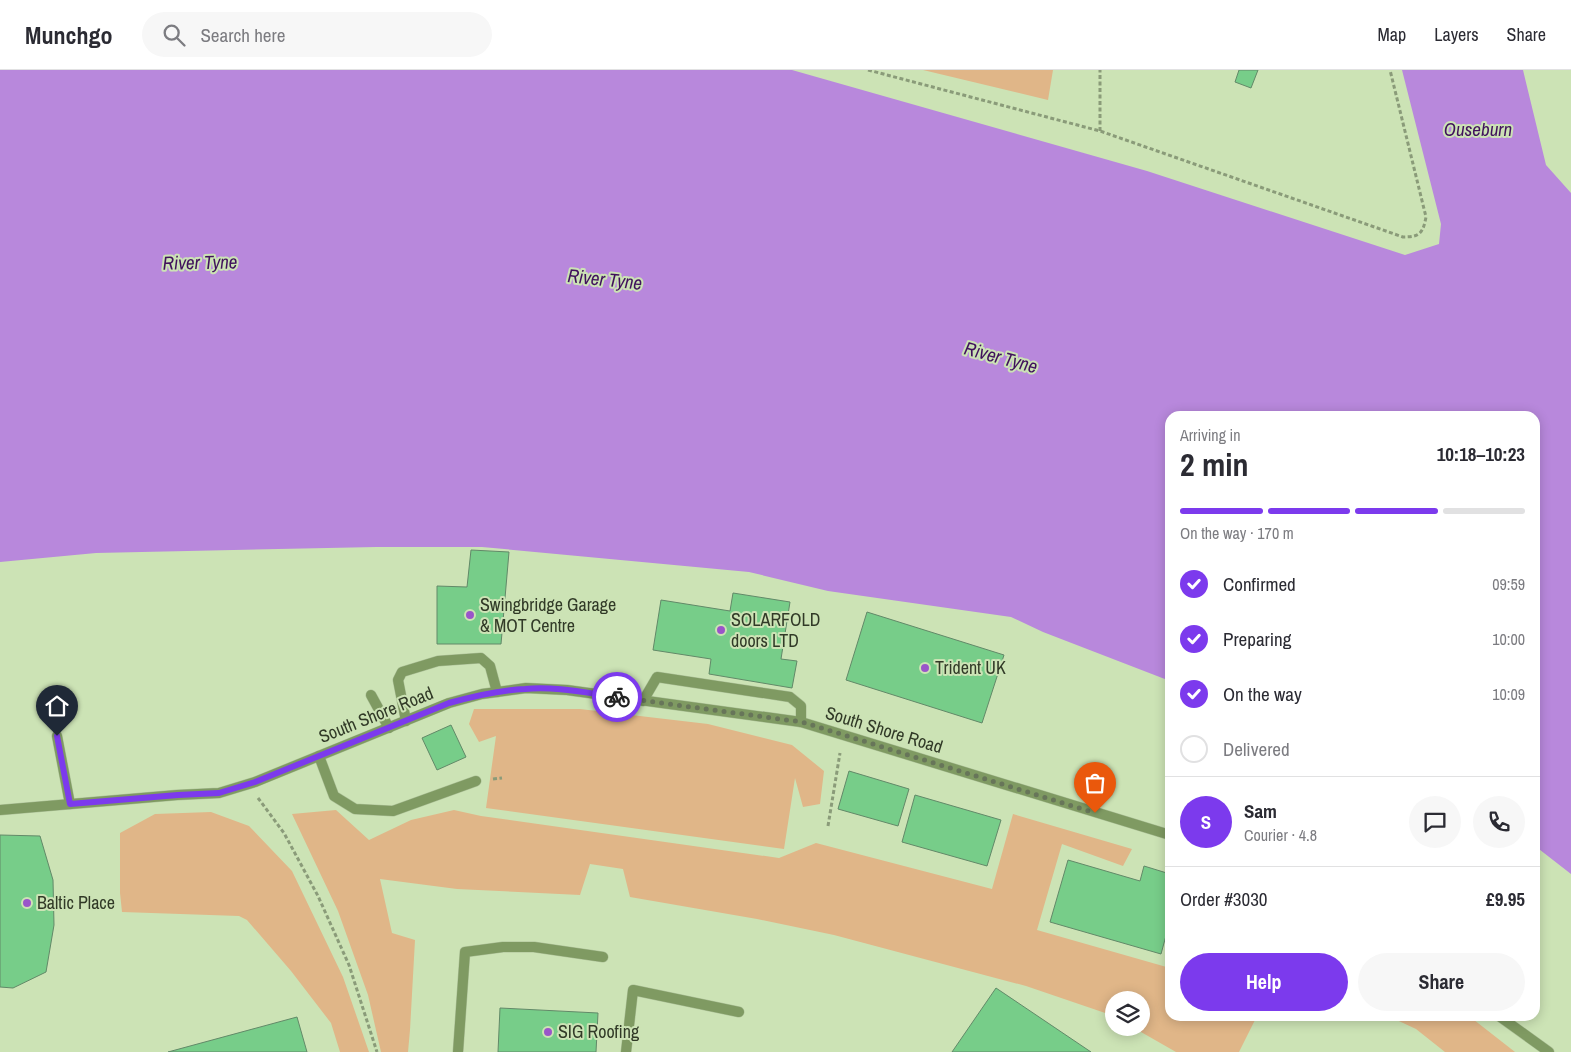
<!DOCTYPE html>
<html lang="en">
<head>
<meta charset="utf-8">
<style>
  body { margin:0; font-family:"Archivo Narrow",sans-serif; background:#f7f7f7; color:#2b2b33; height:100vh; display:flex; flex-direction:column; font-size:19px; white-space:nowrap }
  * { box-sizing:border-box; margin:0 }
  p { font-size:16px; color:#7c7c81 }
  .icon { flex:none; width:28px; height:28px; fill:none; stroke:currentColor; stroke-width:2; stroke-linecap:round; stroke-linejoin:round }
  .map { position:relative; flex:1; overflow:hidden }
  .sheet { position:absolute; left:1165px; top:341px; width:375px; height:610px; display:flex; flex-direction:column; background:#fff; border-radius:15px; box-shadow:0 2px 12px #0003 }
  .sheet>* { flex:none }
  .tools { position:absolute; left:1105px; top:921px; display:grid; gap:10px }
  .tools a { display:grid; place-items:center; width:45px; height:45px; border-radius:50%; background:#fff; box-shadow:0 2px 12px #0003; font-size:25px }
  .pin { position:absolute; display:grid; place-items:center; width:42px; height:42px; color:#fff; margin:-51px -21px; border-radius:50% 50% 50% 0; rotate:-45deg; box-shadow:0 0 5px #0007 }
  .pin .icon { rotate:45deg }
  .courier { position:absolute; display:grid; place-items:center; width:50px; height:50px; margin:-25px; border:4px solid #7c3aed; border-radius:50%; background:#fff; color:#222; box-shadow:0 1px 6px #0007 }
  .headline em { font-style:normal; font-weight:700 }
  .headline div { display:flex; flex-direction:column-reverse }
  .headline { display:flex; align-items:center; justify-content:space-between; height:85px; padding:0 15px }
  h1 { font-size:32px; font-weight:700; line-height:38px }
  .bar { display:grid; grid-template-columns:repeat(4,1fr); gap:8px 5px; align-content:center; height:60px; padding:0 15px }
  .bar i { height:6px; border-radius:4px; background:#e1e1e2 }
  .bar .selected { background:#7c3aed }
  .bar p { grid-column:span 4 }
  .line { display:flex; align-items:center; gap:12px; padding:0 15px; border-top:1px solid #e1e1e2 }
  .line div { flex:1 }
  .round { display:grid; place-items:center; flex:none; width:52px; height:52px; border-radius:26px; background:#f7f7f7 }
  ol { padding:0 15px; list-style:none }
  li { display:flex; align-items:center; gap:15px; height:55px }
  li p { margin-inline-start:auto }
  li .icon { padding:5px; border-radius:50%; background:#7c3aed; color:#fff; stroke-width:4 }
  li:last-child { color:#7c7c81 }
  li i { width:28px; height:28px; border:2px solid #e1e1e2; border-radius:50% }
  .cta { display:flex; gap:10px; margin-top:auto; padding:10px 15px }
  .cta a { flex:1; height:58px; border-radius:30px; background:#7c3aed; color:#fff; font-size:20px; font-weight:700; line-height:58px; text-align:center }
  .cta a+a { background:#f7f7f7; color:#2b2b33 }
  header { display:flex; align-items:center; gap:30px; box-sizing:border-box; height:70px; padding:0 25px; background:#fff; border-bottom:1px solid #e1e1e2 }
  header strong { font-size:24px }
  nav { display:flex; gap:28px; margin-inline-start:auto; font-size:18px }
  .search { width:350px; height:45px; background:#f7f7f7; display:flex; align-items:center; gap:12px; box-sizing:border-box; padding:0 18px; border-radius:28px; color:#7c7c81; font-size:19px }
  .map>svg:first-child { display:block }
  .green { fill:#e0b688 }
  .water { fill:#b888dc }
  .building { fill:#77cd89; stroke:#628968 }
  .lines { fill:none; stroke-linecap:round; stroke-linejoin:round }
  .lane-casing { stroke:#adc199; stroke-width:11 }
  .street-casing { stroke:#adc199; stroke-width:11 }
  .path { stroke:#8a9b79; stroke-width:3; stroke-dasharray:4 2.5; stroke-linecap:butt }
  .lane { stroke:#7f9a62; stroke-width:10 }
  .street { stroke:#7f9a62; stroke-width:10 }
  .done { stroke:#677559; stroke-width:5; stroke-dasharray:0 9 }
  .route { stroke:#7c3aed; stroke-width:6 }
  .poi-dot { fill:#9a55c9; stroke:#cce3b5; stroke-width:2 }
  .labels { text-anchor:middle; stroke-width:4; stroke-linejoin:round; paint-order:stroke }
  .poi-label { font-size:18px; fill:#313a27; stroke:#cce3b5; text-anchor:start }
  .street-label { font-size:18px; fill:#313a27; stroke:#cce3b5 }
  .water-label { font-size:19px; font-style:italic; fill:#40115c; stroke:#cce3b5 }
</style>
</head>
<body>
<header>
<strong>Munchgo</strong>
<div class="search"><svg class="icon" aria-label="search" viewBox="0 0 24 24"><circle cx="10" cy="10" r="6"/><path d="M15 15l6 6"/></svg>Search here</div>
<nav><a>Map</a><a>Layers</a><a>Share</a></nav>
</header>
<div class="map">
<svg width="1571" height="982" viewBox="0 0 1571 982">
  <rect width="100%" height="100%" fill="#cce3b5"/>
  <g class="green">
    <path d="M923,0h130l-5,30z"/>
    <path d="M474,639h106l128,15 84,21 32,26 -4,33 -17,3 -8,-29 -11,71 -298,-41 10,-72 -17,6 -10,-18z"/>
    <path d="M336,740l33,30 42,-20 43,-10 27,6 298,42 37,-15 176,46 21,-75 119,35 -9,17 -61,-22 -25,86 133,38v48h87l-18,36h-63l-42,-24h7v-28h-27v16l-88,-30 -192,-51 -77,-16 -127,-22 -7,-28 -33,-5 -10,31 -123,-6 -77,-10 12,54 23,7 -5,90 -2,22h-27l-13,-57 -30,-84 -46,-97z"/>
    <path d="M211,742l38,14 43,45 51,106 26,75h-29l-9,-29 -40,-52 -44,-51 -8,-4 -117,-4 -2,-19v-60l35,-19z"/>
    <path d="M1388,946h81l46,36h-70l-29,-23z"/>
  </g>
  <path class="water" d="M0,0h792l355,101 258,84 34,-11 2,-20 -39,-154h121l23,95 25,28v681l-36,-28v-430h-365v265l-127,-49 -32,-15 -183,-26 -79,-19 -267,-25h-106l-280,6 -96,9z"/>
  <g class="building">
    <path d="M1239,0h19l-7,18 -16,-6z"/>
    <path d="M471,480l38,2 -8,92h-64v-58l30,1z"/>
    <path d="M733,523l57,9 -9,57 16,2 -5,27 -83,-14 2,-15 -58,-9 8,-50 69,11z"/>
    <path d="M867,542l137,43 -22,68 -136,-43z"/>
    <path d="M451,655l15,32 -29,13 -15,-32z"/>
    <path d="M849,701l60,18 -11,37 -60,-17z"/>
    <path d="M915,725l86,25 -14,46 -85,-24z"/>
    <path d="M0,765l40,1 13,44 1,45 -8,47 -33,16 -13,-1z"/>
    <path d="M1068,790l72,21 4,-15 26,8v47l-9,33 -111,-32z"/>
    <path d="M996,918l95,64h-139z"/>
    <path d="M500,938l98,5 -2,39h-98z"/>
    <path d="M297,947l10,35h-139z"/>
  </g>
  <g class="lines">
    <g class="lane-casing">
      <g id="lane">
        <path d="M371,625l18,33"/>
        <path d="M643,631l14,-24 133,20 11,9v16"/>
        <path d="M406,651l-8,-41 4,-8 36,-11 43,-3 9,8 7,26"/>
        <path d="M57,666l13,68"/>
        <path d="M319,686l15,40 21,13 38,2 83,-30"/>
        <path d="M458,982l7,-100 38,-5h31l69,10"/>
        <path d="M626,982l7,-62 106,22"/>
      </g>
    </g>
    <g class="street-casing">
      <g id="street">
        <path d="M0,740l177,-15 42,-2 36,-11 194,-79 33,-9 44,-6 41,2 234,32 369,113"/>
        <path d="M1499,946l50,36"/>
      </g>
    </g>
    <g class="path">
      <path d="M868,0l232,61 303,106c17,0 20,-4 23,-20l-36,-147"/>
      <path d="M1100,61v-61"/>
      <path d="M493,709l9,-1"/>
      <path d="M258,728l26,35 34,63 31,69 28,87"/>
      <path d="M828,756l12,-73"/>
    </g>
    <use href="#lane" class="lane"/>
    <use href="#street" class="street"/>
  </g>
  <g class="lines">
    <path class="done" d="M617,627l185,25 293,91"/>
    <path class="route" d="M57,666l13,68 108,-9 41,-2 36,-11 194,-79c25,-7 50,-13 76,-14 30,-3 62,4 92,8"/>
  </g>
  <g class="poi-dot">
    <circle cx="470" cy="545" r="5"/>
    <circle cx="721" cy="560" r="5"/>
    <circle cx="925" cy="598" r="5"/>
    <circle cx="27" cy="833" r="5"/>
    <circle cx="548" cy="962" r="5"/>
  </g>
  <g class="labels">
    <g class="poi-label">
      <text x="480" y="541">Swingbridge Garage<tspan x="480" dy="21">&amp; MOT Centre</tspan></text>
      <text x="731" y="556">SOLARFOLD<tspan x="731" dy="21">doors LTD</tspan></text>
      <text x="935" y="604">Trident UK</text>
      <text x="37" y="839">Baltic Place</text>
      <text x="558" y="968">SIG Roofing</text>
    </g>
    <g class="street-label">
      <text transform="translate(376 645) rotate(-22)" y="6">South Shore Road</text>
      <text transform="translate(884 660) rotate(17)" y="6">South Shore Road</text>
    </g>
    <g class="water-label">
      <text x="1478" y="66">Ouseburn</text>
      <text transform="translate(200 192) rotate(-1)" y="7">River Tyne</text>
      <text transform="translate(605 209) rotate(6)" y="7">River Tyne</text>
      <text transform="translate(1001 287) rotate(15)" y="7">River Tyne</text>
    </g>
  </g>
</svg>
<div class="tools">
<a><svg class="icon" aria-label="layers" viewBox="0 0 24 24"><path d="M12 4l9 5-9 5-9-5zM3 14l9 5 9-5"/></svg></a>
</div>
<div class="pin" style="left:1095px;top:743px;background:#ea580c"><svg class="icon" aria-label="bag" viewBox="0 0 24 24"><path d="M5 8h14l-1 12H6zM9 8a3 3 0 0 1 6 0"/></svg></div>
<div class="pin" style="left:57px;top:666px;background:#1f2937"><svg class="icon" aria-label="home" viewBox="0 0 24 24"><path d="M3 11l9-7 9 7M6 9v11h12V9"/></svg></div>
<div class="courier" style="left:617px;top:627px"><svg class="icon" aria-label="bike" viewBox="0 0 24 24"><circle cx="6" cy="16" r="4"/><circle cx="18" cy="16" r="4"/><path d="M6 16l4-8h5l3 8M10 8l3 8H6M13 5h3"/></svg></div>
<section class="sheet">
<div class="headline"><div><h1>2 min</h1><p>Arriving in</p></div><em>10:18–10:23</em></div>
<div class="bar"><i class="selected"></i><i class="selected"></i><i class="selected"></i><i></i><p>On the way · 170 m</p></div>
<ol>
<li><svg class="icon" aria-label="check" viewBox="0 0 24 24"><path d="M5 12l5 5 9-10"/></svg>Confirmed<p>09:59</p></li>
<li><svg class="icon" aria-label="check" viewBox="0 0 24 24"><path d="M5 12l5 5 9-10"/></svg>Preparing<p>10:00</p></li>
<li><svg class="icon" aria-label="check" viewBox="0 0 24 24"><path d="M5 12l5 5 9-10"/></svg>On the way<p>10:09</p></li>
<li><i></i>Delivered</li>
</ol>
<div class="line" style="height:90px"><b class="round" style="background:#7c3aed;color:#fff">S</b><div><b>Sam</b><p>Courier · 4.8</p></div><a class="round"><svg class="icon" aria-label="chat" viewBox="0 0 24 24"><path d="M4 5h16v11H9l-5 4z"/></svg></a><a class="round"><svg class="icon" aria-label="phone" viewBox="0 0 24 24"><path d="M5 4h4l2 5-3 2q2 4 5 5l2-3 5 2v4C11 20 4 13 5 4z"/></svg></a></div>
<div class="line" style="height:65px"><div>Order #3030</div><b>£9.95</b></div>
<div class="cta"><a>Help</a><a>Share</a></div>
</section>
</div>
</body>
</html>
